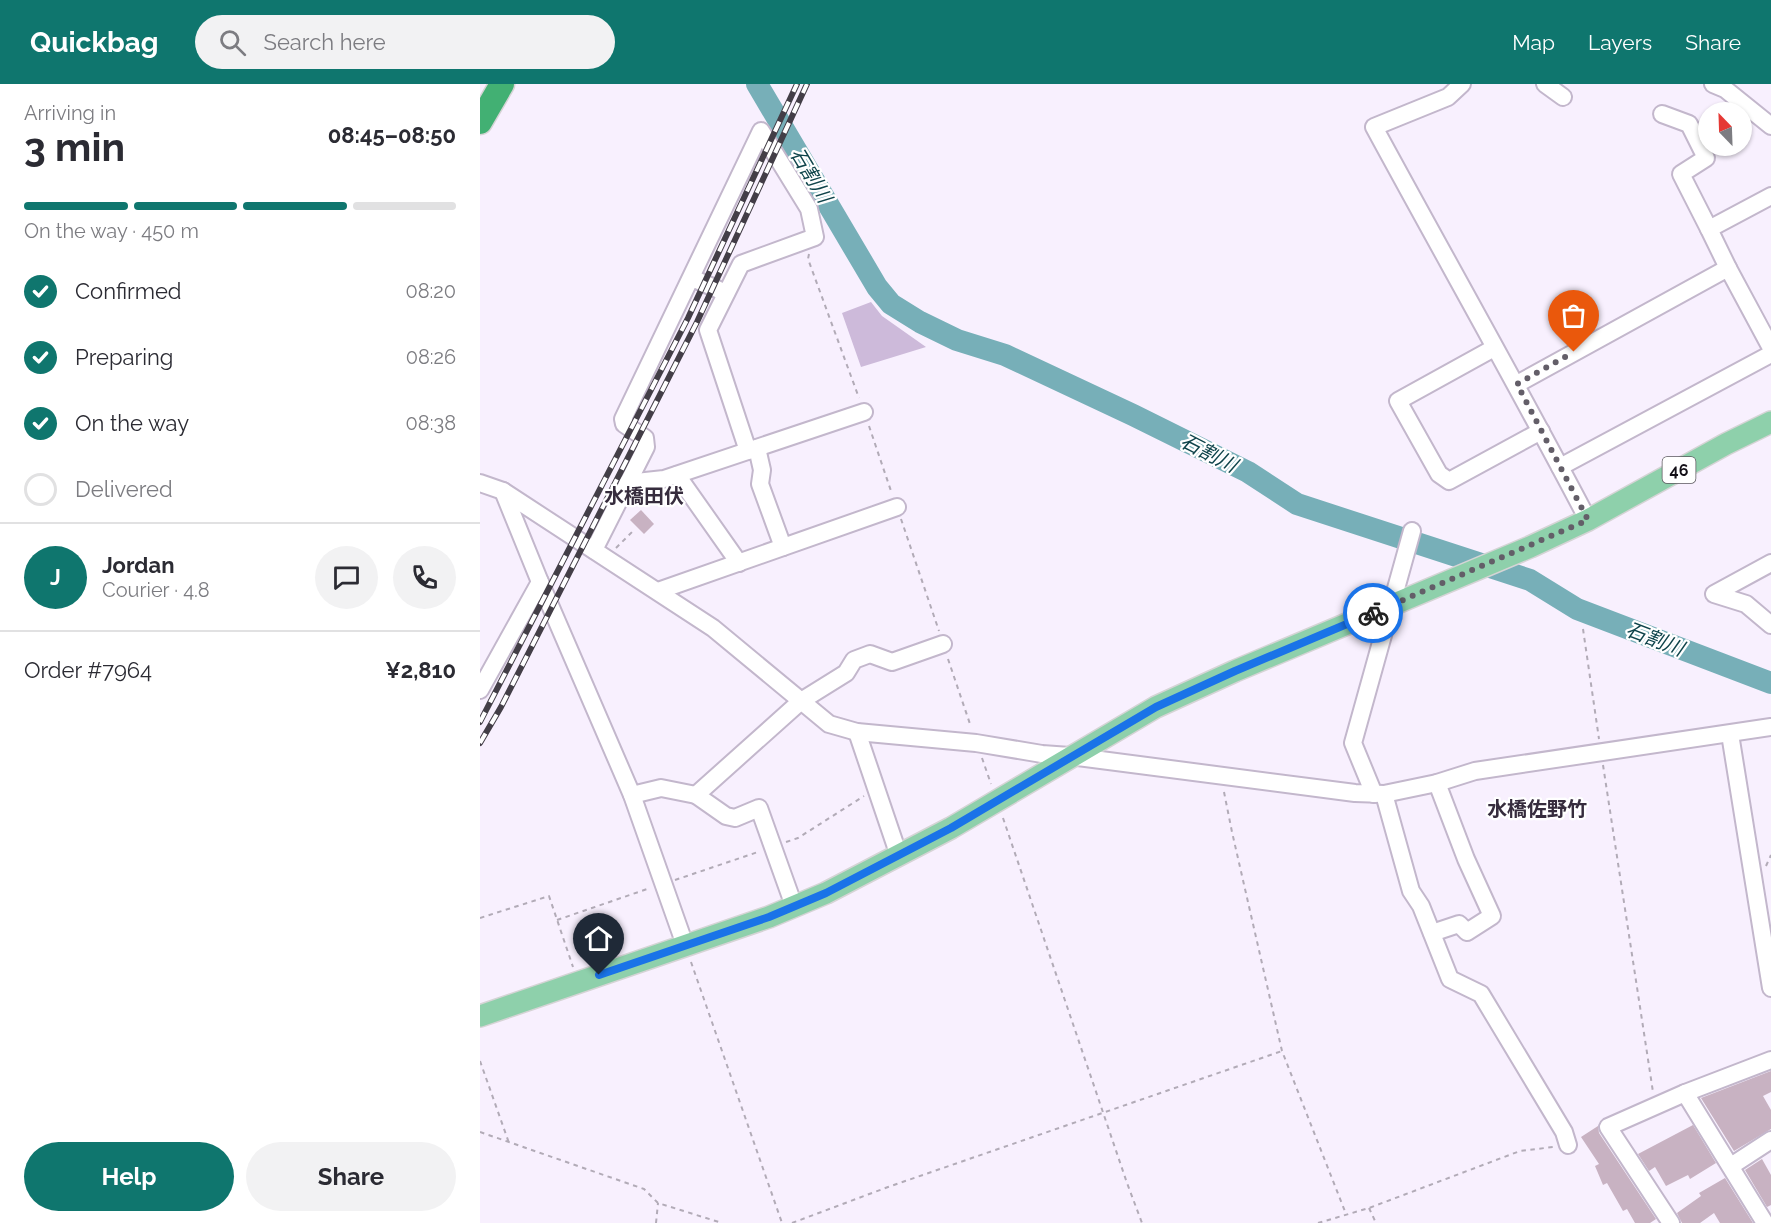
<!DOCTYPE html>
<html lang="en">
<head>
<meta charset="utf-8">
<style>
  body { margin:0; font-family:Raleway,"Noto Sans JP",sans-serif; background:#f2f2f3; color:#2b2b33; height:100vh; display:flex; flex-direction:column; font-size:22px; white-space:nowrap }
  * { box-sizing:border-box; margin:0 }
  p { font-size:20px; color:#7c7c81 }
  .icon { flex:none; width:33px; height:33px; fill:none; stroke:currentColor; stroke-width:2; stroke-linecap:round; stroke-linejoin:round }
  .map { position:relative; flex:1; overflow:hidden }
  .drawer { display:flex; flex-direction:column; background:#fff; width:480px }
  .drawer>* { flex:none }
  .needle { width:39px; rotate:337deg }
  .controls { position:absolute; left:1218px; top:18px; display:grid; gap:12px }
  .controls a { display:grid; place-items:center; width:54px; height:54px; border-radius:50%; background:#fff; box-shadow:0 2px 4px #0004; font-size:30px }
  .pin { position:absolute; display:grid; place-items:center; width:51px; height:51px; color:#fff; margin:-62px -26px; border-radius:50% 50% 50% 0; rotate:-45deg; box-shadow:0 0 6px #0007 }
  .pin .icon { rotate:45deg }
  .courier { position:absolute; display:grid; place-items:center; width:60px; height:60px; margin:-30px; border:4px solid #1a73e8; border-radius:50%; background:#fff; color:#222; box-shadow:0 2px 8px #0007 }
  .overview em { font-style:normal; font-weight:700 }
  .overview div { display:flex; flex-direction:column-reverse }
  .overview { display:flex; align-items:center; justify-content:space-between; height:102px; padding:0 24px }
  h1 { font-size:39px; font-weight:700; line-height:45px }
  .bar { display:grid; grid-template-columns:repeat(4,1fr); gap:9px 6px; align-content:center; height:72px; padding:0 24px }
  .bar i { height:8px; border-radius:4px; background:#e1e1e2 }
  .bar .selected { background:#0f766e }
  .bar p { grid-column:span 4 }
  .line { display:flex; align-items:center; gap:15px; padding:0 24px; border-top:2px solid #e1e1e2 }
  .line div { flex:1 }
  .round { display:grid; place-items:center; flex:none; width:63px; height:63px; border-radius:32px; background:#f2f2f3 }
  ol { padding:0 24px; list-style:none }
  li { display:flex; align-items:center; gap:18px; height:66px }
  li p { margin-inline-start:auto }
  li .icon { padding:6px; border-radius:50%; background:#0f766e; color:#fff; stroke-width:4 }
  li:last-child { color:#7c7c81 }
  li i { width:33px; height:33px; border:3px solid #e1e1e2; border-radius:50% }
  .action { display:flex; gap:12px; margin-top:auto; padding:12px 24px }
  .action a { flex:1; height:69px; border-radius:36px; background:#0f766e; color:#fff; font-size:24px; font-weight:700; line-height:69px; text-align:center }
  .action a+a { background:#f2f2f3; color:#2b2b33 }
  header { display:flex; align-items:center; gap:36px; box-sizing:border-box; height:84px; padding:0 30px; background:#0f766e; color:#fff }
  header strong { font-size:28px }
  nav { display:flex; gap:33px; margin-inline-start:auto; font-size:21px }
  .search { width:420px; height:54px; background:#f2f2f3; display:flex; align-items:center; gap:15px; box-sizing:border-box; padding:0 21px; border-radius:33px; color:#7c7c81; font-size:22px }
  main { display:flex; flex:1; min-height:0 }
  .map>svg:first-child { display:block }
  .green { fill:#cdbada }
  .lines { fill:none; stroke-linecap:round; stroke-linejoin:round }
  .river { stroke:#77afb8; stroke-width:22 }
  .building { fill:#c8b2c2 }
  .minor-casing { stroke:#c3b7cc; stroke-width:20 }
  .major-casing { stroke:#d5d4d5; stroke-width:24 }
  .highway-casing { stroke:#d5d4d5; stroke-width:27 }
  .path { stroke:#b2abb7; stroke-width:2; stroke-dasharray:4.5 4.5; stroke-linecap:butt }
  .minor { stroke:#fff; stroke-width:16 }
  .major { stroke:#8ed0ab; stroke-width:21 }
  .highway { stroke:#42b073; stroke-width:24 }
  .rail-casing { stroke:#433e47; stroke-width:6 }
  .rail { stroke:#fff; stroke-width:4; stroke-dasharray:11; stroke-linecap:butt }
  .done { stroke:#635e68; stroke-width:6; stroke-dasharray:0 10.8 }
  .route { stroke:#1a73e8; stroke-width:8 }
  .labels { text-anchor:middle; stroke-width:4.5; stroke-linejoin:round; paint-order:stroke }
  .shield { fill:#fff; stroke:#5a575d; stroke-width:1.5 }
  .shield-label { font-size:16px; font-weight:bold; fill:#130f17 }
  .water-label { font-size:20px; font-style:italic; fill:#0f444b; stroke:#fff }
  .neighbourhood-label { font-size:20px; font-weight:bold; fill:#362c3d; stroke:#fff }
</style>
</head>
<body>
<header>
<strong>Quickbag</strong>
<div class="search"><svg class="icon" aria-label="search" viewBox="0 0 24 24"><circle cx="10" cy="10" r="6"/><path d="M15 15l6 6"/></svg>Search here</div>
<nav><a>Map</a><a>Layers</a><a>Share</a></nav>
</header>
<main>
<section class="drawer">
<div class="overview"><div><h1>3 min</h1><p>Arriving in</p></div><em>08:45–08:50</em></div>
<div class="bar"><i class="selected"></i><i class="selected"></i><i class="selected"></i><i></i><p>On the way · 450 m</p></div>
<ol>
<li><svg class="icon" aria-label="check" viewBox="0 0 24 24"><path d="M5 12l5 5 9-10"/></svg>Confirmed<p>08:20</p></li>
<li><svg class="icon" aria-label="check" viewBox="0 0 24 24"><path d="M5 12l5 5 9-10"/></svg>Preparing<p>08:26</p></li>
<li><svg class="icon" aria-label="check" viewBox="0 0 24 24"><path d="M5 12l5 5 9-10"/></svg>On the way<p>08:38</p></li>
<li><i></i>Delivered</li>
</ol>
<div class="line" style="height:108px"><b class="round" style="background:#0f766e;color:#fff">J</b><div><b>Jordan</b><p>Courier · 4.8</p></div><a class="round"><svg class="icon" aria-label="chat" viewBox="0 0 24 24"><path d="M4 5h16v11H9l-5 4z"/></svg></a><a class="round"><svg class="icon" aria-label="phone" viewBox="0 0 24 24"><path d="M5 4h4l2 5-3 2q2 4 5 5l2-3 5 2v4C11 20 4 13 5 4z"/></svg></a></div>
<div class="line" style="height:78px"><div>Order #7964</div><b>¥2,810</b></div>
<div class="action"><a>Help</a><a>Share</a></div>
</section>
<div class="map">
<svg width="1291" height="1139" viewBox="0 0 1291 1139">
  <rect width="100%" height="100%" fill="#f8f0fe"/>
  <path class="green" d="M391,218l11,14 44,31 -65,20 -19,-54z"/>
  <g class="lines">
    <path class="river" d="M277,0l120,203 14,17 29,18 37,18 48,15 128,60 115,57 49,32 233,76 47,29 194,74"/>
  </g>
  <g class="building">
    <path d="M161,426l13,14 -10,10 -14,-14z"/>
    <path d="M1291,987v21l-8,4 8,14v19l-37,22 -33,-53z"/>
    <path d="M1213,1041l23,38 -26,16 -2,-4 -22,11 -11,-19 -6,4 -11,-17z"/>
    <path d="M1118,1042l1,7 57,86 -6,4h-15l-8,-14 -4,2 -16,-28 -4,2 -8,-19 4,-2 -18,-27z"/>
    <path d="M1282,1075l9,16v30l-4,2 -22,-37z"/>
    <path d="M1245,1094l28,45h-33l-6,-10 -14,10h-18l-5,-10 24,-17 -2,-3z"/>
  </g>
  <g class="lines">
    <g class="minor-casing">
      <g id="minor">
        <path d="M982,0l-14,13 -74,30c71,131 145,261 214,393"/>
        <path d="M1065,0l18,13"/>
        <path d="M1233,0l12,5 46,37"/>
        <path d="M1182,30l27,10 17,34 -25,16 28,55"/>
        <path d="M1248,184l-19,-39 62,-33"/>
        <path d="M212,194l34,15"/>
        <path d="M1014,264l-96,53 41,73 10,7 92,-50"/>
        <path d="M1037,300l211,-116 43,80"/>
        <path d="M277,364l5,22 -2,14 23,63"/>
        <path d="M1080,383l211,-113"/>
        <path d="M197,391l62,88"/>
        <path d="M0,399l23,8 210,137 116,96 28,8 119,11 66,11 28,2 285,37 29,1 53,-11 38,-12 296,-44"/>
        <path d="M147,399l37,-4 200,-67"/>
        <path d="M23,407l37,91 92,213 53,150"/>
        <path d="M114,466l52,-103 -1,-9 -21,-14 -1,-5 138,-288 48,78 6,28 -74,27 -33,66 40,121"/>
        <path d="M1291,479l-57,31 32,10 25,21"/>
        <path d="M178,507l239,-84"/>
        <path d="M0,606l60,-108"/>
        <path d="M377,648l42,124"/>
        <path d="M1250,650l41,254"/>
        <path d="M894,710l-21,-51 59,-212"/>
        <path d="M904,710l27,97 10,15 29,73 31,15 83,138 4,13"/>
        <path d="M152,711l29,-7 35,7"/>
        <path d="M314,822l-35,-98 -24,10 -9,-2 -30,-21 105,-94 45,-28 8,-13 16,-6 22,8 51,-18"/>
        <path d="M952,849l27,-9 8,8 25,-16 -26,-57 -29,-76"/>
        <path d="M1205,1009l80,130"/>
        <path d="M1251,1082l40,-26"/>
        <path d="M1191,1139l-63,-96 77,-34 86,-33"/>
      </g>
    </g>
    <g class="major-casing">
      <path id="major" d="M0,932l289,-99 57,-24 125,-65 205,-121 79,-36 295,-124 58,-27 138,-76 45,-22"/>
    </g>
    <g class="highway-casing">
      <path id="highway" d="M0,38l22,-38"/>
    </g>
    <g class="path">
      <path d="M329,170l-1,5 51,139"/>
      <path d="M389,342l23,68"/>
      <path d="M421,435l38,112"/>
      <path d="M136,464l19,-19"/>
      <path d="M1103,545l16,110"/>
      <path d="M468,575l23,68"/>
      <path d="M502,674l9,26"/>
      <path d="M1123,681l50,327"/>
      <path d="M744,708l8,40 50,219 64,163"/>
      <path d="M523,734l124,365 15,40"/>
      <path d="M306,758l12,-4 66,-42"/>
      <path d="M1286,782l5,-11"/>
      <path d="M195,796l83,-28"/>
      <path d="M0,834l69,-22 24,71"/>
      <path d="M77,836l93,-32"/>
      <path d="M211,878l91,261"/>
      <path d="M0,977l29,82"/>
      <path d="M0,1048l164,57 14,14 64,20"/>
      <path d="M889,1124l7,15"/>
      <path d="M176,1139l2,-20"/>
      <path d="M312,1139l96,-36 394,-136"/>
      <path d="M838,1139l51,-15 151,-57 33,-4"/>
    </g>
    <use href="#minor" class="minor"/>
    <use href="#major" class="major"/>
    <use href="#highway" class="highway"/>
    <g class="rail-casing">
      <g id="rail">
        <path d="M0,638l208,-404 109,-234"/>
        <path d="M0,659l21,-36 196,-385 110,-238"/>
      </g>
    </g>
    <use href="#rail" class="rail"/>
  </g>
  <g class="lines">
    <path class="done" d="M893,529l215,-93 -71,-136 57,-32"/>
    <path class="route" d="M119,891l170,-58 57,-24 125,-65 205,-121 79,-36 138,-58"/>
  </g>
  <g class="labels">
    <rect class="shield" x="1182.5" y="373" width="33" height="26" rx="4.5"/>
    <g class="shield-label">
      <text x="1199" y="392">46</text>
    </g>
    <g class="water-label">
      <text transform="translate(331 91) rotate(59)" y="7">石割川</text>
      <text transform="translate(729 369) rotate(27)" y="7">石割川</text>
      <text transform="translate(1175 555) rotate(21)" y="7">石割川</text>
    </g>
    <g class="neighbourhood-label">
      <text x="164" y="419">水橋田伏</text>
      <text x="1057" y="732">水橋佐野竹</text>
    </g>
  </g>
</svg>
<div class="controls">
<a><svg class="needle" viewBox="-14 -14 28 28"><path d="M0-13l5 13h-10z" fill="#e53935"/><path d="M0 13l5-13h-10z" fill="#7c7c81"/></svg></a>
</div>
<div class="pin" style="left:1094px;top:268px;background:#ea580c"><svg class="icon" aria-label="bag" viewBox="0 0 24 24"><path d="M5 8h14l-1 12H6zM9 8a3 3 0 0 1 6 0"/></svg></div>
<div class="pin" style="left:119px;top:891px;background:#1f2937"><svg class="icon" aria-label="home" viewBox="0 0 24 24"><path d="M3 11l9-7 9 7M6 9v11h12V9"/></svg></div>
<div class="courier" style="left:893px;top:529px"><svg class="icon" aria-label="bike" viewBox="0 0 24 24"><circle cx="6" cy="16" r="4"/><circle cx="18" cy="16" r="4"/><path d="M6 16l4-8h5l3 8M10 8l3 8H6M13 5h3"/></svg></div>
</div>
</main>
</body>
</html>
